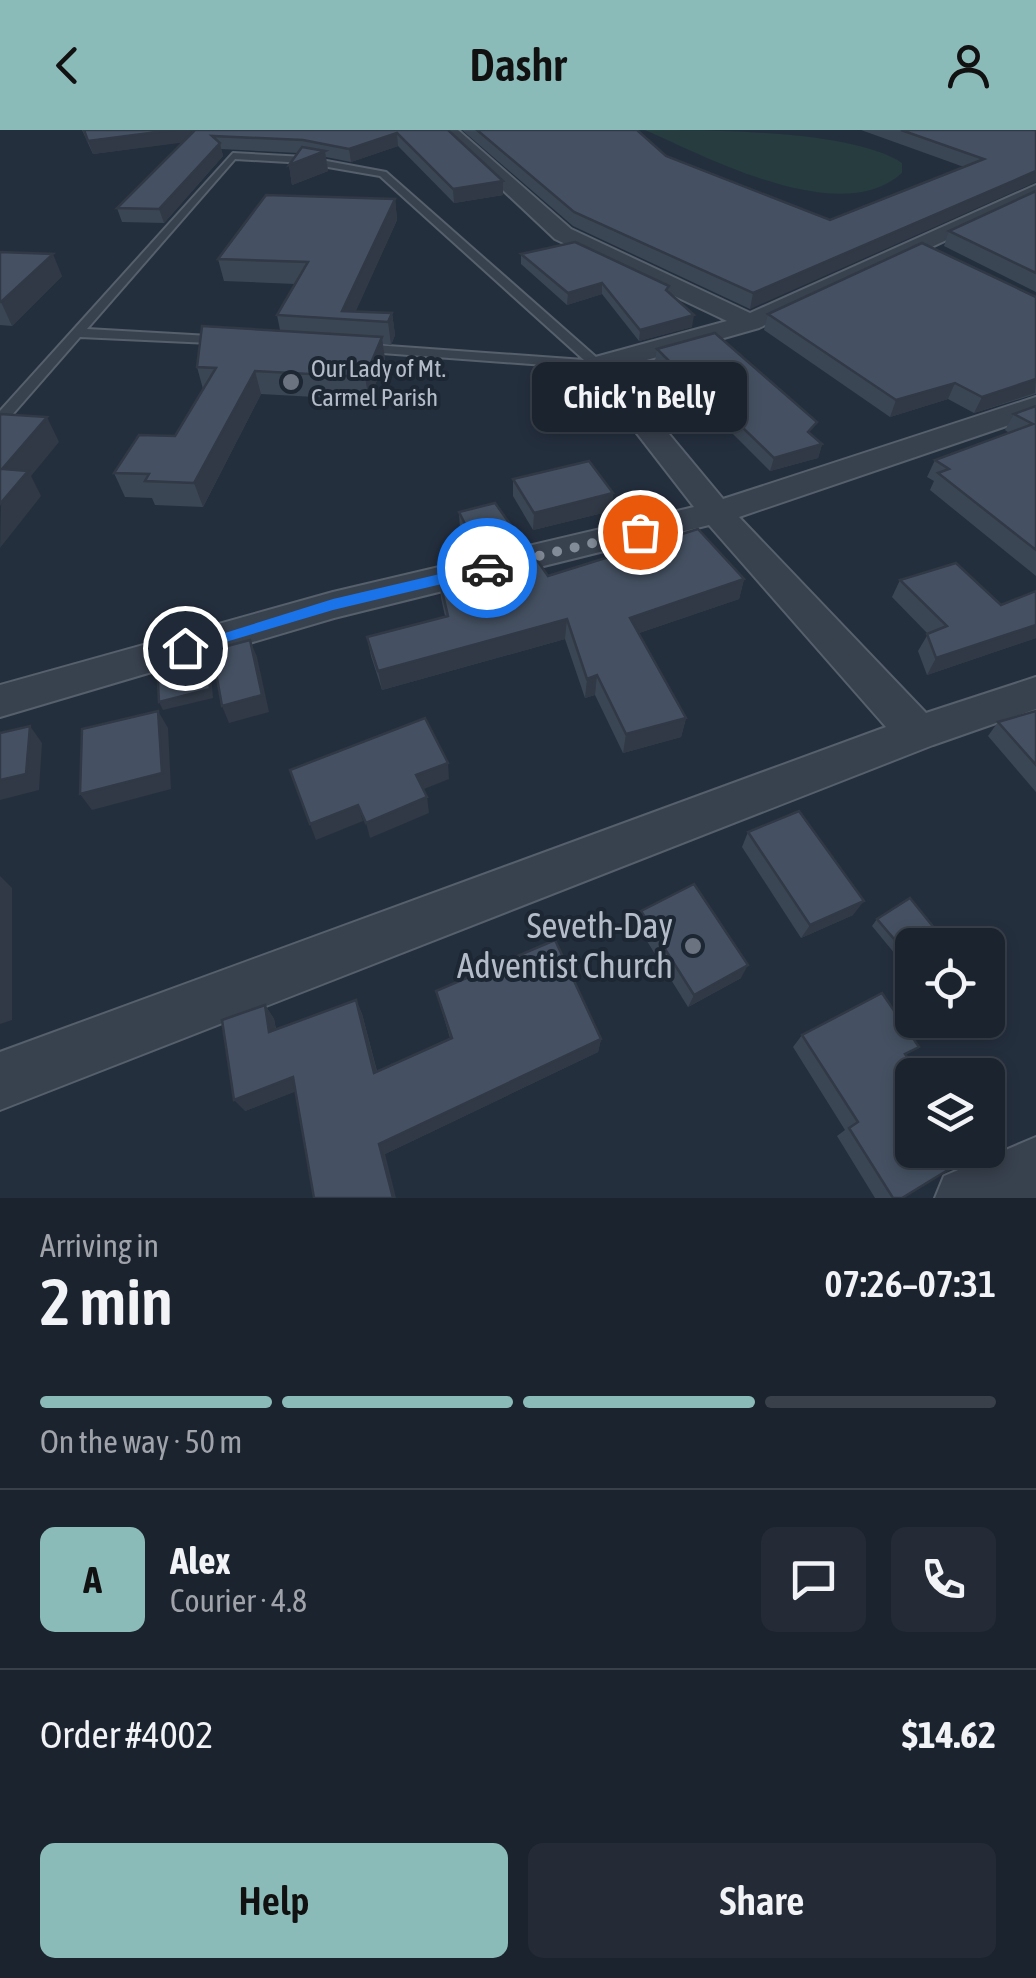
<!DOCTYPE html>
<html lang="en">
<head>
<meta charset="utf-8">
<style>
  body { margin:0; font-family:"Asap Condensed",sans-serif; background:#242b36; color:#f1f3f6; height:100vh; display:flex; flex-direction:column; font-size:38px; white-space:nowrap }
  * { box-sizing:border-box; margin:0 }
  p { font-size:32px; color:#a0a4aa }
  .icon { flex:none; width:55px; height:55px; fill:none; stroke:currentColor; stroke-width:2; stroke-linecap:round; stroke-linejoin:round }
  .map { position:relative; height:1068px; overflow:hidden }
  .side { display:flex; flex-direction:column; background:#1b232e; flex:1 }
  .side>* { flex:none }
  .buttons { position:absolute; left:895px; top:798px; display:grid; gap:20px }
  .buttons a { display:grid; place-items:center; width:110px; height:110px; border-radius:15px; background:#1b232e; box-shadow:0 5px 15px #0003,0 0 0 2px #39404a; font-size:50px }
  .pin { position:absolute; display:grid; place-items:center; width:85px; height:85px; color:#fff; margin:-42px; border:5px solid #fff; border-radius:50%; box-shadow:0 2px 10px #0007 }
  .courier { position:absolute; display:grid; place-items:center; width:100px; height:100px; margin:-50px; border:8px solid #1a73e8; border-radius:50%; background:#fff; color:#222; box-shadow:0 2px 12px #0007 }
  .bubble { position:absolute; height:70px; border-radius:15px; background:#1b232e; box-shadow:0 5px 15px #0003,0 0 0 2px #39404a; font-size:32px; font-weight:600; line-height:70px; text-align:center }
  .headline em { font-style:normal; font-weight:600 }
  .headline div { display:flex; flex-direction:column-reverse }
  .headline { display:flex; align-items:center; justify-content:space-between; height:170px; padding:0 40px }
  h1 { font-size:65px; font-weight:600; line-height:75px }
  .bar { display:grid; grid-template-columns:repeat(4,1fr); gap:15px 10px; align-content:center; height:120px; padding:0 40px }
  .bar i { height:12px; border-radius:8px; background:#39404a }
  .bar .active { background:#8bbbb9 }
  .bar p { grid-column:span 4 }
  .line { display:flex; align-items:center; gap:25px; padding:0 40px; border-top:2px solid #39404a }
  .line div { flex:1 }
  .round { display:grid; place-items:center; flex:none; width:105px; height:105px; border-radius:15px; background:#242b36 }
  .button { display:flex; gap:20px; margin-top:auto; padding:20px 40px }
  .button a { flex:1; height:115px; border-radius:15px; background:#8bbbb9; color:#111; font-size:40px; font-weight:600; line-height:115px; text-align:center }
  .button a+a { background:#242b36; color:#f1f3f6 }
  header { display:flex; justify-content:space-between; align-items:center; height:130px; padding:0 40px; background:#8bbbb9; color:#111; font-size:45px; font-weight:600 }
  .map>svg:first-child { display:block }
  .green { fill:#263c3f }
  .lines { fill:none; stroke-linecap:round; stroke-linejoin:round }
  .service-casing { stroke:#565f6c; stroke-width:4 }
  .minor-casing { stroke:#565f6c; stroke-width:4 }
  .service { fill:#38414e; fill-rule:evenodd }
  .minor { fill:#38414e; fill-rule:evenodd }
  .wall { fill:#3b4654 }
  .shaded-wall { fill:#303945 }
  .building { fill:#455162; stroke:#303945; stroke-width:2.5 }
  .route { fill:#1a73e8 }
  .done { stroke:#828b98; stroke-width:10; stroke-dasharray:0 18 }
  .worship-dot { fill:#6b7280; stroke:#1d2633; stroke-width:4 }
  .labels { text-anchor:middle; stroke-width:8; stroke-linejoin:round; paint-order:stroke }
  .far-poi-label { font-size:25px; fill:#b4bcc9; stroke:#1d2633; text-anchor:start }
  .near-poi-label { font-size:35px; fill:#b4bcc9; stroke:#1d2633; text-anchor:end }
</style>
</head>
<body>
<header><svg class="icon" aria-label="back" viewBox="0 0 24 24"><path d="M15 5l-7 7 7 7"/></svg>Dashr<svg class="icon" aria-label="person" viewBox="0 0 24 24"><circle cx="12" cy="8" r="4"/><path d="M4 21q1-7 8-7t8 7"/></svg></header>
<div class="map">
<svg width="1036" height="1068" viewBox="0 0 1036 1068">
  <rect width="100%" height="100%" fill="#242f3e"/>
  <path class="green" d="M645,0c68,0 208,0 257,33v10c-62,56 -195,-16 -257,-43z"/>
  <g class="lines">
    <g class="service-casing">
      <path id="service" d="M233,23l72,4 81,15 219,193 -7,4 -243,-18v-6l5,-1 224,16 -204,-184 -75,-13 -70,-4 -148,170 140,8 7,4 -2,3 -152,-7 -75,86 -5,1v-13z"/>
    </g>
    <g class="minor-casing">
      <g id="minor">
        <path d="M439,0h19l113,99 179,84 286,-128v13l-277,130 -144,41 108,130 313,-102v19l-297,101 187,196 110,-36v32l-103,36 -933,365v-58l886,-325 -177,-202 -375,93 -334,99v-32l333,-93 361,-85 -110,-142 4,-6 139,-38 -172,-82z"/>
        <path d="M1036,1007v61h-101l9,-22z"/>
      </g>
    </g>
    <use href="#service" class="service"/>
    <use href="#minor" class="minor"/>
  </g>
  <g class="wall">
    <path d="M82,0h366l55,51v14l-49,8 -56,-57 -47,16 -25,-5 2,14 -36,14 -3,-20 9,-12 -77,-4 2,7 -59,67 -42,-1 -5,-14 66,-66 -90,12z"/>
    <path d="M462,0h175l29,26 164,64 134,-53 -103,-37h175l-286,179 -177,-83z"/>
    <path d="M1036,61v101l-92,-46 5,-15z"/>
    <path d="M395,69l2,21 -42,92 37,1 3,22 -4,10 -8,-1 2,16 -16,40 -108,-6 -58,113 -48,-2 -3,-7 -27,-1 -11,-24 61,-37 28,-47 -6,-22 83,-37 -3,-15 18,-31 -71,-3 -6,-22z"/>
    <path d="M0,122l62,24 -50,50 -12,-1z"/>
    <path d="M521,124l148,32 -1,7 24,34 -53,14 -37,-47 -35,11 -46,-41z"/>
    <path d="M1036,167v97l-62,19 -26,-14 -58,18 -126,-87 4,-16z"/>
    <path d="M657,219l155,87 10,8 -4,14 -48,13 -66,-66 -10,5 -41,-23 2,-12 9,-5 -9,-8z"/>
    <path d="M1036,276v170l-106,-86 4,-9 -7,-4 8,-17 74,-27 -4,-3 9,-16z"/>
    <path d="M513,349l100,14 -2,18 -78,19 -20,-34z"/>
    <path d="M459,382l54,34 -40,9 -13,-26z"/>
    <path d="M488,434l60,12 196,3 -5,20 -100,34 47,85 -5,19 -58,16 -28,-58 -10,3 -20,-59 -183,51 -11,-34 -4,-19 78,-21 -4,-18 -2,-20 49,-8z"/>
    <path d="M900,450l101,25 35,-14v47l-109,37 -9,-24 10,-17 -36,-37z"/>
    <path d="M1036,581v81l-48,-56 10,-14z"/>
    <path d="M748,702l105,83 -52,23 -59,-91z"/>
    <path d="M641,781l100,67 -53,29 -51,-82z"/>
    <path d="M877,789l62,15 -7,7 -7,4h-13v7l-12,8 -28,-34z"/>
    <path d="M436,861l165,48 -3,13 -213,102 -89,-63 -51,20 20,-106 9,14 2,10 80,-29 6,14 15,57 73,-33z"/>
    <path d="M802,905l105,22 -5,141h-27l-38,-62 8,-6 -52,-83z"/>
  </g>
  <g class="shaded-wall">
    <path d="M173,0h26l3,10 -109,14 -5,-13z"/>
    <path d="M397,3l1,13 -47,16 -2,-13z"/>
    <path d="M220,13l3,13 -59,67 -5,-14z"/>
    <path d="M325,21l3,20 -36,14 -3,-20z"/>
    <path d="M1036,41v11l-286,127 3,-16z"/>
    <path d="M503,51v14l-49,8 -1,-14z"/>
    <path d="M395,69l2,21 -45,100 -10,-9z"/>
    <path d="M53,124l9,22 -50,50 -11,-24z"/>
    <path d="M602,153v11l-35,11 1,-12z"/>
    <path d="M392,183l3,22 -4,10 -3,-23z"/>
    <path d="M694,185l-2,12 -53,14 1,-11z"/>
    <path d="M382,207l3,23 -16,40 -4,-23z"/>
    <path d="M255,241l6,23 -58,113 -9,-24z"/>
    <path d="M1036,249l-1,14 -61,20 8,-16z"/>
    <path d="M955,253l-7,16 -58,18 6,-17z"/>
    <path d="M706,262l-2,13 -10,5 2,-12z"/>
    <path d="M47,287l12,25 -28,34 10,20 -41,52 2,-79z"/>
    <path d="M822,314l-4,14 -48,13 4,-13z"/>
    <path d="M613,363l-2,18 -78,19 1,-17z"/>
    <path d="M513,398v18l-40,9 -1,-17z"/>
    <path d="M744,449l-5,20 -112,38 3,-19z"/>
    <path d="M567,489l-2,20 -183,51 -4,-19z"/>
    <path d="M1036,495v13l-109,37 9,-17z"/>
    <path d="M250,510l7,17 12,55 -40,11 -7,-17z"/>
    <path d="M206,523l4,9 3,36 -50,12 -4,-8z"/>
    <path d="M597,545l-2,20 -10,3 2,-19z"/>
    <path d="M158,581l10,17 3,61 -79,21 -12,-16z"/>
    <path d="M686,588l-5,19 -58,16 3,-19z"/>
    <path d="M30,596l12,17 -3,47 -39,10v-20z"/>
    <path d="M448,633l1,16 -30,12 -3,-16z"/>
    <path d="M427,667l2,16 -59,25 -4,-15z"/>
    <path d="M358,675l5,16 -47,19 -6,-16z"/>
    <path d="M0,746l12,12v132l-12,4z"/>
    <path d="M864,771l-11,14 -52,23 9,-13z"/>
    <path d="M748,835l-7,13 -53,29 6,-12z"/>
    <path d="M356,870l6,14 18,70 -6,-11z"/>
    <path d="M265,875l9,14 4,25 -9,-12z"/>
    <path d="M601,909l-3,13 -213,102 11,44h-3l-14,-54z"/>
    <path d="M293,947l9,12 -57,22 -11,-11z"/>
  </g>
  <g class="building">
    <path d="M84,0h89l-85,11z"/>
    <path d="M195,0h253l55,51 -50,8 -56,-56 -48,16 -46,-9 -91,-4 8,7 -61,66 -42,-1z"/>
    <path d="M477,0h160l29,26 164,64 154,-61 -83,-29h135v41l-283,122 -179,-81z"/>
    <path d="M302,17l23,4 -36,14z"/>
    <path d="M1036,61v82l-87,-42z"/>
    <path d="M266,65l129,4 -53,112 50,2 -4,9 -111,-7 31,-53 -90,-3z"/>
    <path d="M575,112l94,44 -3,4 28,25 -54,15 -38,-47 -34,10 -47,-39z"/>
    <path d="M922,113l114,54v82l-54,18 -27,-14 -59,17 -128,-86z"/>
    <path d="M0,122l53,2 -52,48h-1z"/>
    <path d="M202,196l180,11 -17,40 -110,-6 -61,112 -49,-2 4,-7 -35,-1 25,-38 36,1 41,-68 -19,-1z"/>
    <path d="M715,203l102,89 -9,10 14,12 -48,14 -68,-66 -10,6 -41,-23 19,-9 -17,-17z"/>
    <path d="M1036,276v144l-98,-77 11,-4 -14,-9 98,-36 -19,-10z"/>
    <path d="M0,284l47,3 -45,52 26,2 -28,33z"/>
    <path d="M589,331l24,32 -79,20 -21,-34z"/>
    <path d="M495,373l18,25 -41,10 -13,-26z"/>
    <path d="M698,399l46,50 -114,39 56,100 -60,16 -29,-59 -10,4 -20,-60 -189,52 -11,-34 81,-21 -9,-38 52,-9 -3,-5 44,-11 16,23z"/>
    <path d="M956,433l45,42 35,-14v34l-100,33 -9,-24 20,-8 -47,-46z"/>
    <path d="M250,510l12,55 -40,11 -10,-56z"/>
    <path d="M206,523l4,36 -51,13 -2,-37z"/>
    <path d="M158,581l4,62 -82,21 2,-65z"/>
    <path d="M1036,581v54l-38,-43z"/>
    <path d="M425,588l23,45 -32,12 11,22 -61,26 -8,-18 -48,19 -20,-54z"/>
    <path d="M30,596l-4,48 -26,6v-47z"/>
    <path d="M799,681l65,90 -54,24 -62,-93z"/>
    <path d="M694,754l54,81 -54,30 -53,-84z"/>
    <path d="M910,768l29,36 -19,11h-8v4l-6,4 -29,-34z"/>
    <path d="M555,810l46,99 -222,105 14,54h-79l-21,-121 -59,23 -12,-80 43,-15 4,27 87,-32 18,73 78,-35 -16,-47z"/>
    <path d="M882,863l37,54 -14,7 15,21h-8v75h60l2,4 -72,44h-9l-44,-70 9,-6 -56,-87z"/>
  </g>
  <path class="route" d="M487,433l5,2v7l-159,38 -148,44 -8,-6 156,-49z"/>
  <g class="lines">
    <path class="done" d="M487,438l153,-36"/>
  </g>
  <g class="worship-dot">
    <circle cx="291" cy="252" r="10"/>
    <circle cx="693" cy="816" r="10"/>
  </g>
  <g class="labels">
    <g class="far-poi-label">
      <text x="311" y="247">Our Lady of Mt.<tspan x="311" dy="29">Carmel Parish</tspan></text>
    </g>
    <g class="near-poi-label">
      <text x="673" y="808">Seveth-Day<tspan x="673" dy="40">Adventist Church</tspan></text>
    </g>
  </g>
</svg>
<div class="buttons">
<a><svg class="icon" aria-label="locate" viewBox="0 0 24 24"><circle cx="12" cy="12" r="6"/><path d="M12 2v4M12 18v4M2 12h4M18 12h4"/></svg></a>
<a><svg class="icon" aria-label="layers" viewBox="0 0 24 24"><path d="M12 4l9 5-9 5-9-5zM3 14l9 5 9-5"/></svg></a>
</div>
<div class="pin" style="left:640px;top:402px;background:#ea580c"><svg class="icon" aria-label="bag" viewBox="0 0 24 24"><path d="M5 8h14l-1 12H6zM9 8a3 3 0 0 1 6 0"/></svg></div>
<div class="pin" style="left:185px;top:518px;background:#1f2937"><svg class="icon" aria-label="home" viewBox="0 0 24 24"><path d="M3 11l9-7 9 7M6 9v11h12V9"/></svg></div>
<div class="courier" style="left:487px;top:438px"><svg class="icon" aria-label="car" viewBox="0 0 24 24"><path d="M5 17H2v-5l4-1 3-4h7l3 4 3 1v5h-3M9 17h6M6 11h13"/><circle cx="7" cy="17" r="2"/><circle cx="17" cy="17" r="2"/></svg></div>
<div class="bubble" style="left:532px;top:232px;width:215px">Chick 'n Belly</div>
</div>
<section class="side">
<div class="headline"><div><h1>2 min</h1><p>Arriving in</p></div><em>07:26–07:31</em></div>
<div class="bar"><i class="active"></i><i class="active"></i><i class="active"></i><i></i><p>On the way · 50 m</p></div>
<div class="line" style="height:180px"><b class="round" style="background:#8bbbb9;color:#111">A</b><div><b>Alex</b><p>Courier · 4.8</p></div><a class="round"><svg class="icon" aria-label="chat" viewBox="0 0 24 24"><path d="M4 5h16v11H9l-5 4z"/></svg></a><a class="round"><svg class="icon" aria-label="phone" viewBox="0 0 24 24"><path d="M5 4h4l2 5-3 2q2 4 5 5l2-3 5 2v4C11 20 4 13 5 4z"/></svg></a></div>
<div class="line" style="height:130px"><div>Order #4002</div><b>$14.62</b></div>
<div class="button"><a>Help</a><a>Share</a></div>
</section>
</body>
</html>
